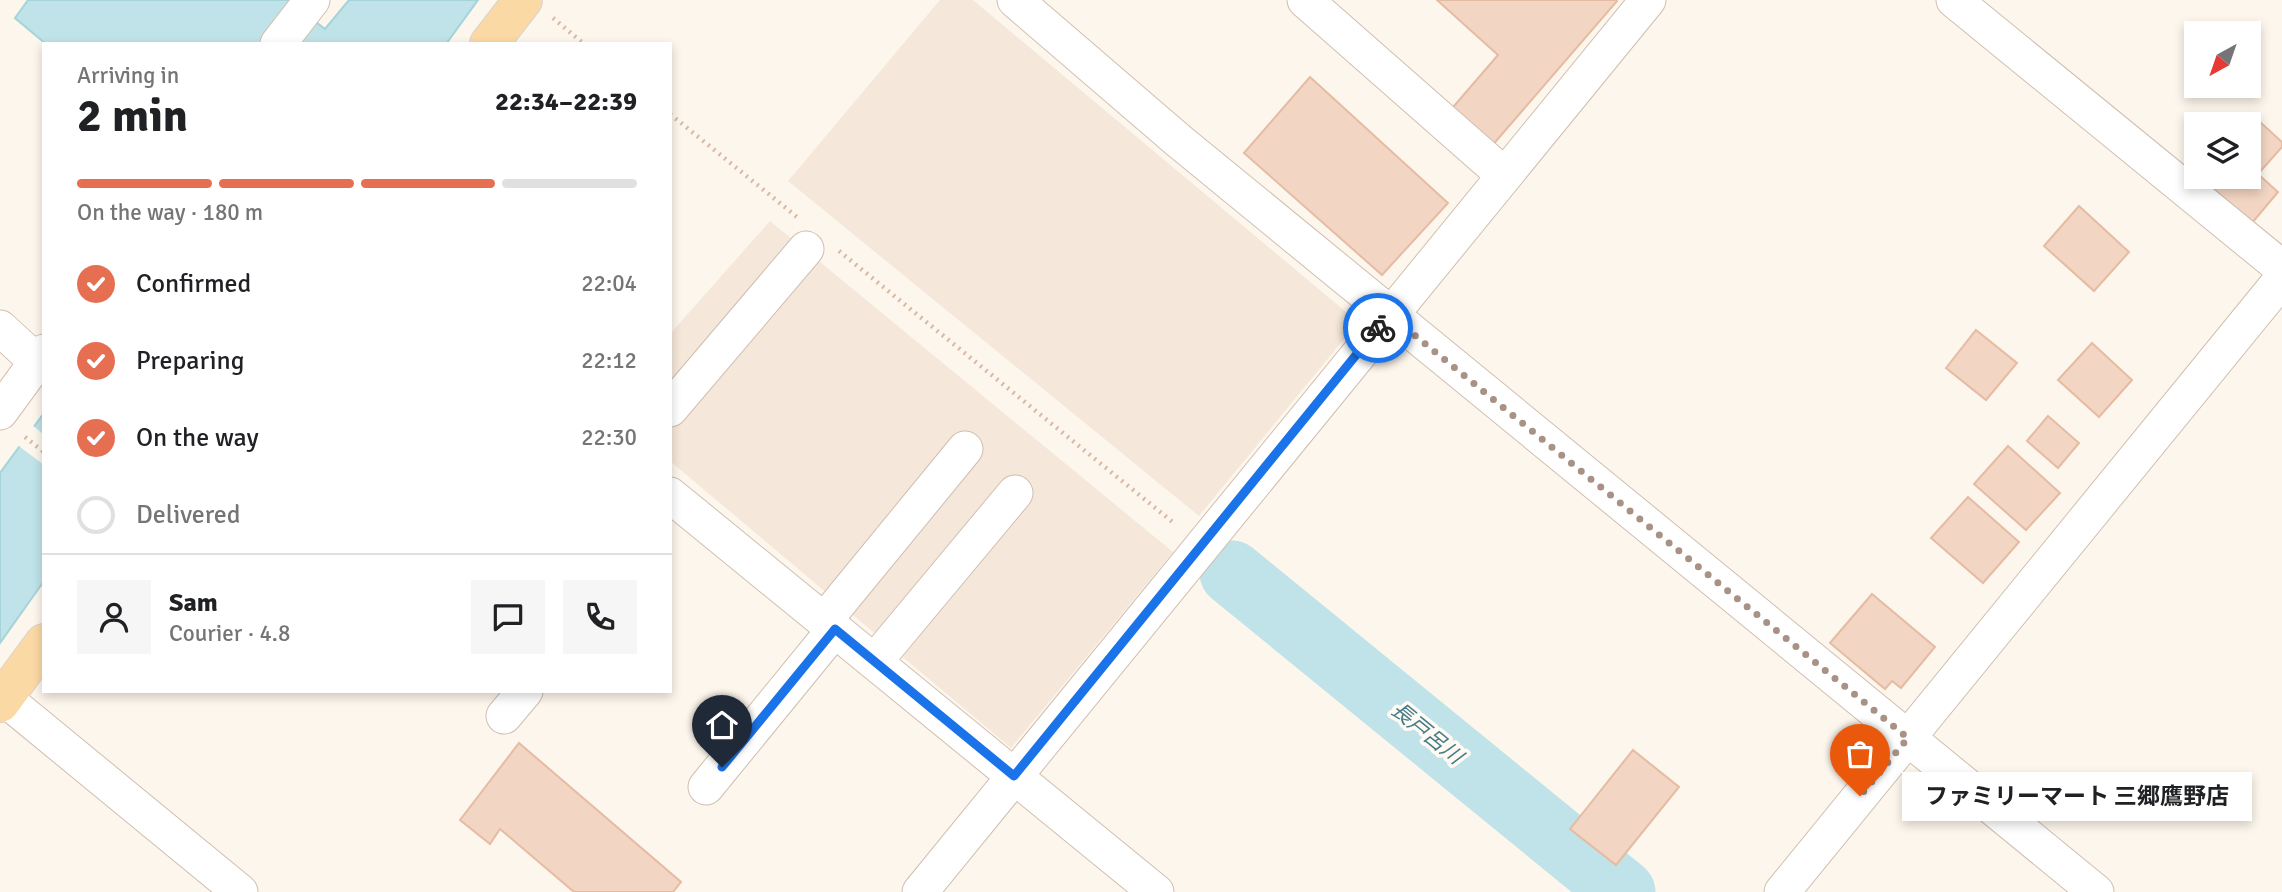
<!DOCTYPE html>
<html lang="en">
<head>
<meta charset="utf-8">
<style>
  body { margin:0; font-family:Signika,"Noto Sans JP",sans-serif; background:#f6f6f6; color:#202124; height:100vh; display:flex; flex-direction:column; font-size:26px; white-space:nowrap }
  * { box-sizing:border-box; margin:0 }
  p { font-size:23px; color:#757577 }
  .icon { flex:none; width:38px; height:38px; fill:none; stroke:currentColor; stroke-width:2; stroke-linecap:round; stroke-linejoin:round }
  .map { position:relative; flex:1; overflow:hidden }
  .sheet { position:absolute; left:42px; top:42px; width:630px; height:651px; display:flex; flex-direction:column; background:#fff; border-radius:0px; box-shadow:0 4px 10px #0003 }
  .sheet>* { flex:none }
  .needle { width:46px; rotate:220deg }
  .buttons { position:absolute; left:2184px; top:21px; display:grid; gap:14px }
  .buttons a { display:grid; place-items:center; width:77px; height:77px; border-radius:0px; background:#fff; box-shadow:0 4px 10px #0003; font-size:35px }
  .pin { position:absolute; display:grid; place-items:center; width:60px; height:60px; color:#fff; margin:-72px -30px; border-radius:50% 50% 50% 0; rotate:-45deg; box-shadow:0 0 7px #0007 }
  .pin .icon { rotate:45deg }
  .courier { position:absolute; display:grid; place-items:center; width:70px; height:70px; margin:-35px; border:5px solid #1a73e8; border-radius:50%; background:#fff; color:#222; box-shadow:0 2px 9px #0007 }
  .bubble { position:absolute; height:49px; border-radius:0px; background:#fff; box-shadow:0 4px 10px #0003; font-size:23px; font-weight:700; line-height:49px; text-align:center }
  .head em { font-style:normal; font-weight:700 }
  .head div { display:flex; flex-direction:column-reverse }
  .head { display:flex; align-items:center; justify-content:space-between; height:119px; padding:0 35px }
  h1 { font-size:46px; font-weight:700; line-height:52px }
  .bar { display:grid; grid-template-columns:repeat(4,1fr); gap:10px 7px; align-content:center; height:84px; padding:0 35px }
  .bar i { height:9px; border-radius:5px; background:#e0e0e0 }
  .bar .current { background:#e76f51 }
  .bar p { grid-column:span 4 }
  .line { display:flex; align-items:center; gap:18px; padding:0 35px; border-top:2px solid #e0e0e0 }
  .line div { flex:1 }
  .round { display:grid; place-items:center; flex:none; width:74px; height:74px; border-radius:0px; background:#f6f6f6 }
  ol { padding:0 35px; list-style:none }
  li { display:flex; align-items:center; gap:21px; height:77px }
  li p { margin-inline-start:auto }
  li .icon { padding:7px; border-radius:50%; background:#e76f51; color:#fff; stroke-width:4 }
  li:last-child { color:#757577 }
  li i { width:38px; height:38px; border:4px solid #e0e0e0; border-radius:50% }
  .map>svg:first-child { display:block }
  .residential { fill:#f5e8da }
  .water { fill:#bfe3e8; stroke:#a5d3da; stroke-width:2 }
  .pier { fill:#fdf6ec }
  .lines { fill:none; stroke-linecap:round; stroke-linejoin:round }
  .river { stroke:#bfe3e8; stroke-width:65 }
  .building { fill:#f3d5c3; stroke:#e6bba3; stroke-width:2 }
  .minor-casing { stroke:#d1beb0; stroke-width:37 }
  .major-casing { stroke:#dad1cd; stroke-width:40 }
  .path { stroke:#d9b8a5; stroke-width:4.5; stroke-dasharray:2 5; stroke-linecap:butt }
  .minor { stroke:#fff; stroke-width:35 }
  .major { stroke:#fbd9a5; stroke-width:38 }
  .done { stroke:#a89285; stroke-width:7; stroke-dasharray:0 12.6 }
  .route { stroke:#1a73e8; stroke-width:9 }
  .labels { text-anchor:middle; stroke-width:7; stroke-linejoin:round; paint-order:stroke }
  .water-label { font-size:21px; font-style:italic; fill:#437c86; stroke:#fffaf3 }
</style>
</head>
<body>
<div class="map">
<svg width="2282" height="892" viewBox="0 0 2282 892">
  <rect width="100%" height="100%" fill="#fdf6ec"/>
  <g class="residential">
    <path d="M940,0h33l385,322 -159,194 -411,-335z"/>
    <path d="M770,221l403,331 -162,196 -341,-287v-127z"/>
  </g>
  <g class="water">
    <path d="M28,0h260l37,29 24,-29h129l-32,44h-400l-31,-26z"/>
    <path d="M44,413v168l-44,62v-170z"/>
  </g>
  <path class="pier" d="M31,424l13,11v30l-28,-21z"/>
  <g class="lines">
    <path class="river" d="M1232,573l391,319"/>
  </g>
  <g class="building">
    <path d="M1437,0h179l1,1 -133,154 -42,-35 56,-65z"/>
    <path d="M1310,77l138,126 -66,72 -138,-122z"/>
    <path d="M2260,122l22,20v5l-24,27 20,18 -26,31 -45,-40 5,-6h37v-42z"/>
    <path d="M2079,206l50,46 -35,39 -50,-45z"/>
    <path d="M1976,330l41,33 -31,37 -40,-32z"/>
    <path d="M2092,343l40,37 -33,37 -41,-37z"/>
    <path d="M2048,416l31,27 -21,25 -31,-27z"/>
    <path d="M2008,446l52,47 -34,37 -52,-46z"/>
    <path d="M1968,497l51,45 -36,41 -52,-45z"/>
    <path d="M1872,594l63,53 -34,41 -9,-7 -7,8 -55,-46z"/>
    <path d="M519,743l162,139 -8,10h-99l-74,-63 -10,15 -30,-24z"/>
    <path d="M1633,750l46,37 -63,78 -46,-36z"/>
  </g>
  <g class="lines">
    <g class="minor-casing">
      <g id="minor">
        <path d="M1015,0l164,141 917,751"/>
        <path d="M1305,0l199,175"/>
        <path d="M1954,0l328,268"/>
        <path d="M278,44l34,-44"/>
        <path d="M0,328l37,34"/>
        <path d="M670,409l136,-160"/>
        <path d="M0,412l44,-60"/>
        <path d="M670,495l486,397"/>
        <path d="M824,621l141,-172"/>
        <path d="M875,661l140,-168"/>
        <path d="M4,698l236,194"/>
        <path d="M504,716l21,-25"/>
        <path d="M706,787l129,-158"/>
        <path d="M920,892l728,-892"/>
        <path d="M1782,892l500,-613"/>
      </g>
    </g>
    <g class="major-casing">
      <g id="major">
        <path d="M489,44l34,-44"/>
        <path d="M0,703l44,-60"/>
      </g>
    </g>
    <g class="path">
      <path d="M553,18l31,26"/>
      <path d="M670,114l127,103"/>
      <path d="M839,251l336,273"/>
      <path d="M25,437l19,15"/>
    </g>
    <use href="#minor" class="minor"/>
    <use href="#major" class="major"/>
  </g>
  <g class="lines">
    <path class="done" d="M1378,328l12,-13 518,423 -48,58"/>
    <path class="route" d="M722,767l113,-138 179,147 364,-448"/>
  </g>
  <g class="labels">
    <g class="water-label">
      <text transform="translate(1427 733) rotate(39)" y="7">長戸呂川</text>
    </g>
  </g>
</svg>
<div class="buttons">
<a><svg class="needle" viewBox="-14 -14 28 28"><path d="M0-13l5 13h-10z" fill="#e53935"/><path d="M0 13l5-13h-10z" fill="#757577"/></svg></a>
<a><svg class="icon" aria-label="layers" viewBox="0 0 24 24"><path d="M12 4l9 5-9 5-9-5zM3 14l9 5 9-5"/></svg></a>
</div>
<div class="pin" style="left:1860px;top:796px;background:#ea580c"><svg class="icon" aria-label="bag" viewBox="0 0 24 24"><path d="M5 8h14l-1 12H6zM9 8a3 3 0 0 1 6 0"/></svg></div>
<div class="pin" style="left:722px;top:767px;background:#1f2937"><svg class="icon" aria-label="home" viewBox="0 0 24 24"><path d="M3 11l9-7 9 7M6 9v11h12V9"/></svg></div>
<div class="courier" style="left:1378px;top:328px"><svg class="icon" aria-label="bike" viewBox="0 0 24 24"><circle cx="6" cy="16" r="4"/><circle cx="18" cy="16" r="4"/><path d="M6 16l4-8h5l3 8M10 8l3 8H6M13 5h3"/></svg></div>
<div class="bubble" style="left:1902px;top:772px;width:350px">ファミリーマート 三郷鷹野店</div>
<section class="sheet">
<div class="head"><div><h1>2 min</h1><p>Arriving in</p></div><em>22:34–22:39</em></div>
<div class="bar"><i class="current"></i><i class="current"></i><i class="current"></i><i></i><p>On the way · 180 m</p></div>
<ol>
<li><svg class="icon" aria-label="check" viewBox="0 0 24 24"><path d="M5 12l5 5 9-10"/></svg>Confirmed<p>22:04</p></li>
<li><svg class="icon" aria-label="check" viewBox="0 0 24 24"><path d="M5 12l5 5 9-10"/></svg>Preparing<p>22:12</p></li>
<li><svg class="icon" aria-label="check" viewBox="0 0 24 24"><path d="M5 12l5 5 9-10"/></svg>On the way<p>22:30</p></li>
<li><i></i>Delivered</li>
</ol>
<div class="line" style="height:126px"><a class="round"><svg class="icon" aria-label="person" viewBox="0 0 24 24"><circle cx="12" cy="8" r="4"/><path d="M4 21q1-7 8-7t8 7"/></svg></a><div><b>Sam</b><p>Courier · 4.8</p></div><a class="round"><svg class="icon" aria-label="chat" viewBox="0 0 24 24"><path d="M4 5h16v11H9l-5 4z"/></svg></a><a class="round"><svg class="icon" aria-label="phone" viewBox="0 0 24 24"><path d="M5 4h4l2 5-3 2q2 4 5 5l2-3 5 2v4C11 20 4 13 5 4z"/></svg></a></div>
</section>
</div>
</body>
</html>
